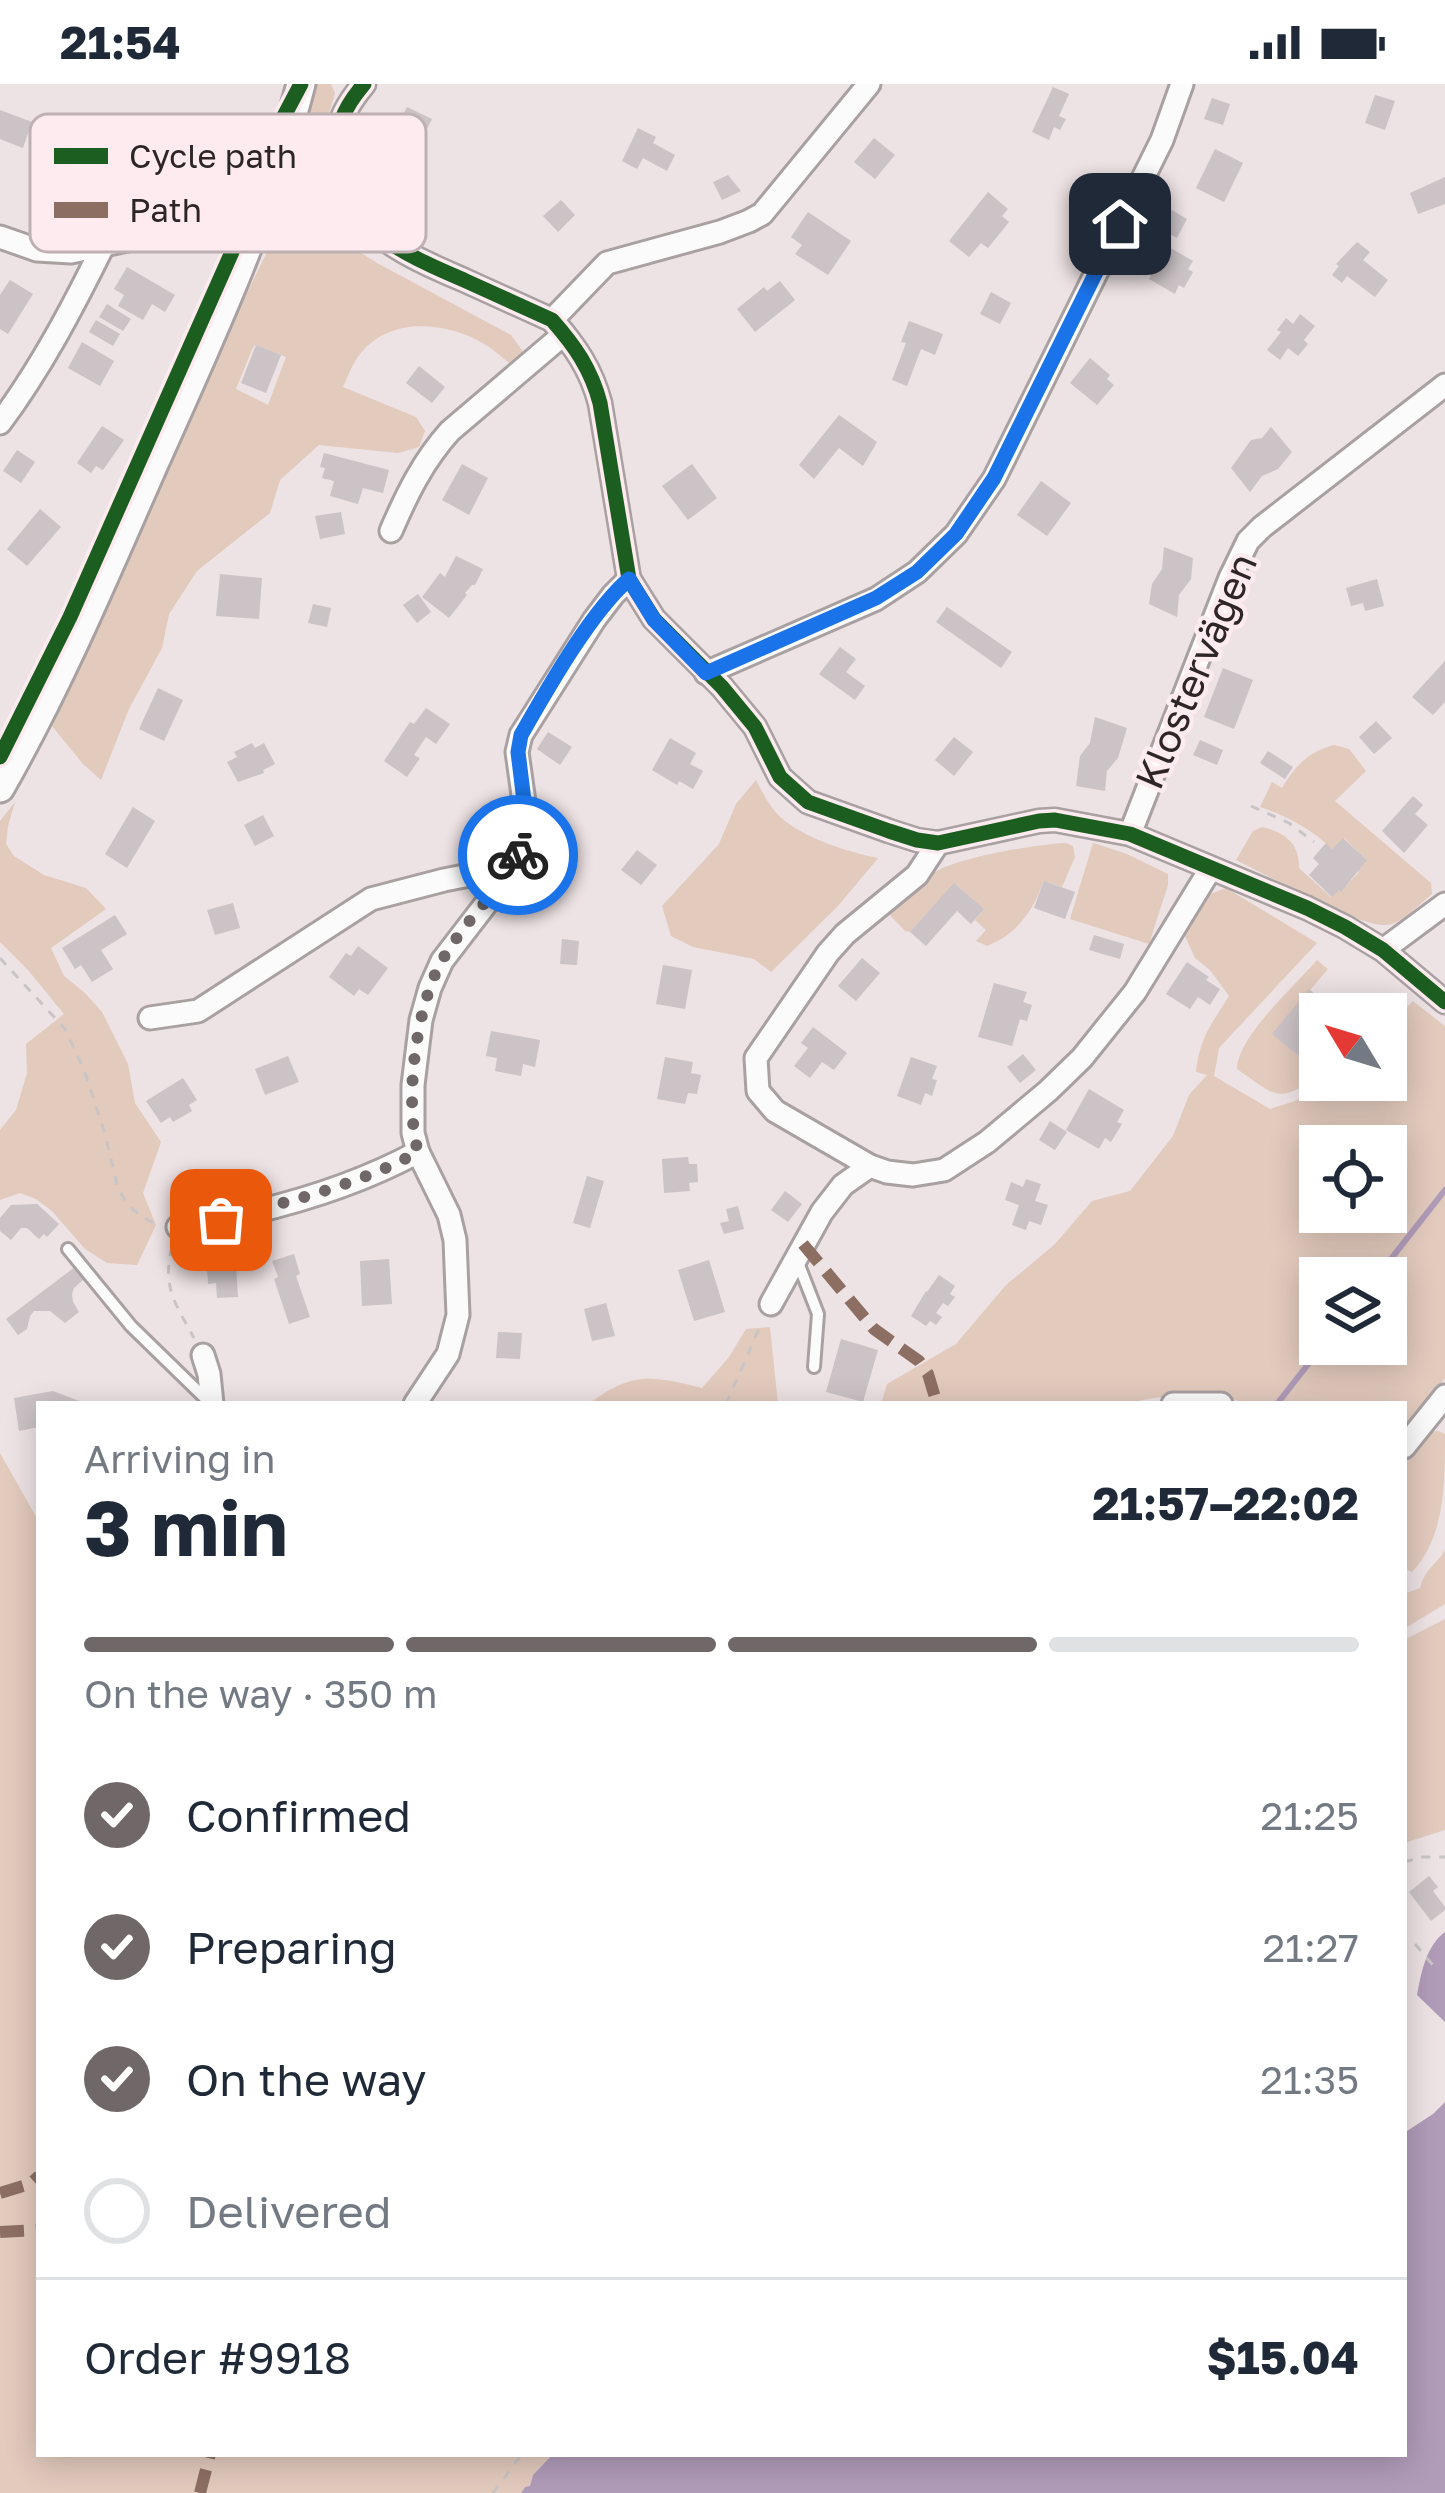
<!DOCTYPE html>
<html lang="en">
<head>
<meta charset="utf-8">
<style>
  body { margin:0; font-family:"Golos Text",sans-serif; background:#f6f6f7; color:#1f2937; height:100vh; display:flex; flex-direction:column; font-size:45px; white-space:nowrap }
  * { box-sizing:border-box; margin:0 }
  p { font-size:39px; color:#747a83 }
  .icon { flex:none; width:66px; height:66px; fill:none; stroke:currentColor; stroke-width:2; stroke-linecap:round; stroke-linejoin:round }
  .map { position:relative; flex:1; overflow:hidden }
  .sheet { position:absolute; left:36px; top:1317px; width:1371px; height:1056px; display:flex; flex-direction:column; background:#fff; border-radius:0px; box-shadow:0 6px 30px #0003 }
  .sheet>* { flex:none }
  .needle { width:78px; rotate:308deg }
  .controls { position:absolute; left:1299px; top:909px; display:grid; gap:24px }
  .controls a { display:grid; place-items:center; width:108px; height:108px; border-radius:0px; background:#fff; box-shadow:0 6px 30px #0003; font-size:60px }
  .pin { position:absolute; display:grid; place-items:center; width:102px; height:102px; color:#fff; margin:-51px; border-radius:24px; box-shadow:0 6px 18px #0006 }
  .courier { position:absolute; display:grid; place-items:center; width:120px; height:120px; margin:-60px; border:9px solid #1a73e8; border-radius:50%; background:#fff; color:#222; box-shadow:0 3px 15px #0007 }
  .overview em { font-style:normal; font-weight:700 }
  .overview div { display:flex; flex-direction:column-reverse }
  .overview { display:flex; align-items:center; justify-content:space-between; height:204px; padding:0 48px }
  h1 { font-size:78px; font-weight:700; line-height:90px }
  .bar { display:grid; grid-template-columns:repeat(4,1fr); gap:18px 12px; align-content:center; height:144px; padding:0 48px }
  .bar i { height:15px; border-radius:9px; background:#e0e1e3 }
  .bar .current { background:#706768 }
  .bar p { grid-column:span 4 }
  .line { display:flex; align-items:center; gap:30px; padding:0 48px; border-top:3px solid #e0e1e3 }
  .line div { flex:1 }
  ol { padding:0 48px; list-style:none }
  li { display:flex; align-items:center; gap:36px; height:132px }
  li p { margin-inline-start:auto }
  li .icon { padding:12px; border-radius:50%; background:#706768; color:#fff; stroke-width:4 }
  li:last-child { color:#747a83 }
  li i { width:66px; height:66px; border:6px solid #e0e1e3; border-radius:50% }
  .status { display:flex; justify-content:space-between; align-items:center; height:84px; padding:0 60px; background:#fff; direction:ltr }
  .status svg { height:33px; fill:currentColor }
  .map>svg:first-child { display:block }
  .green { fill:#e2cabd; fill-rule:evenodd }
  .water { fill:#b09bb9 }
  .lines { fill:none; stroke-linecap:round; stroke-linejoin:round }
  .stream { stroke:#b09bb9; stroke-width:6 }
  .building { fill:#cbc3c6 }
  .lane-casing { stroke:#a8a0a1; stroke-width:16 }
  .street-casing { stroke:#a8a0a1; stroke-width:27 }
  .secondary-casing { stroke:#a8a0a1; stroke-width:33 }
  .path { stroke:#c9c5c6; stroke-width:3; stroke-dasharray:9 9; stroke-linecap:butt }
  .lane { stroke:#fcfbfb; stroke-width:10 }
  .street { stroke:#fcfbfb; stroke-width:21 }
  .secondary { stroke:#fcfbfb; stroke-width:27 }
  .quiet { stroke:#8d6e63; stroke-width:12; stroke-dasharray:24 12; stroke-linecap:butt }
  .cycleway-casing { stroke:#fdebef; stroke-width:22 }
  .cycleway { stroke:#1b5e20; stroke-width:15 }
  .done { stroke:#706768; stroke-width:12; stroke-dasharray:0 21.6 }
  .route { stroke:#1a73e8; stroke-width:15 }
  .labels { text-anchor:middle; stroke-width:9; stroke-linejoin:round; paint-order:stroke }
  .street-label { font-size:39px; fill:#2d2526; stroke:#fdebef }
  .key { fill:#fdebef; stroke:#bfb0b3; stroke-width:3 }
  .key-label { font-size:33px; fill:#2d2526 }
</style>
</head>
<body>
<div class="status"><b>21:54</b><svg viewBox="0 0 49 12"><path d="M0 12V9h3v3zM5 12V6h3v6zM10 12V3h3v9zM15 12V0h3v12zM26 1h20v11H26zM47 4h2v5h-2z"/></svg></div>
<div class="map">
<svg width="1445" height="2409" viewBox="0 0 1445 2409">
  <rect width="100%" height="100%" fill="#ede2e4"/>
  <g class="green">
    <path d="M316,0h15l4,9 -15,51 2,31 -20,39 23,2 25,30 27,17 134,72 13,18 1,9 -10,5c-11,-7 -20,-17 -31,-23 -37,-22 -93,-28 -123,9 -8,9 -13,23 -18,34l73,30 9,14 -6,16 -21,6 -79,-8 -39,35 -10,33 -73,58 -28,43 -7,34 -33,61 -28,71 -18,-16 -31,-38 188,-419 48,-98 4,-36zM256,261l30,12 -18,48 -32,-16 17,-42z"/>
    <path d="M1334,661l15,4 17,22 -31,30 96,82 1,11c-13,10 -30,31 -47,31 -27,1 -120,-51 -149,-65l17,-29 9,-4c22,5 38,16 37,41l32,29 8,-7 2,1 18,-19 -2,-3 9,-10 -22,-21 -12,11c-21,-20 -44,-33 -72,-42l12,-25 10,6c13,-22 27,-37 52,-43z"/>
    <path d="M756,696c7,14 16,31 29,41 25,19 63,31 93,37l-40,48 -67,66 -17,-13 -61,-12 -22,-11 -9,-30 57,-62 17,-40z"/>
    <path d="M15,718l-7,24 -2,18 8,12 30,19 42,13 20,21 -55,39 13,28 21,17 17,19 26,52 7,39 26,39 -18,51 13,32 -19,40 -30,-2 -22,-14 -33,-38 -16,-12 -16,-6 -20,7v-70l16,-20 11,-37 -1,-29 38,-30 -36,-44 -28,-28v-121z"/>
    <path d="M1066,759l7,3 2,11 -13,30 -18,-6c-11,30 -27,53 -57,65l-11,-5 10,-11 -11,-10 9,-11 -29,-25 -45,48 -5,-1 -16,-17c14,-14 27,-29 43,-40 22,-16 105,-30 134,-31z"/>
    <path d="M1093,759l34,11 41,20v11l-19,59 -79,-25z"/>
    <path d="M1226,804l91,55 -98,105 -5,28 56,33 25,-8 33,-21h58v-53l27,-26 32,25v352l-41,57v-31h-159l-28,-12 -64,6 -30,6h-242l6,-20 69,-40 50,-59 48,-40 38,-44 38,-10 43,-55 16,-41 18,-20 -11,-3c4,-35 15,-47 33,-76l-19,-26 -15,-12 -11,-24 24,-39zM1320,1062h66v66h-66zM1320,1194h66v66h-66z"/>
    <path d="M1317,876l11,9 -55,65 27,23 15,-18 -4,-4 9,-11v52c-44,28 -42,21 -83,-7 1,-33 57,-82 80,-109z"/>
    <path d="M770,1243l8,77h-189c43,-33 64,-28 113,-16l27,-31 17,-28z"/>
    <path d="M1438,1347l7,3c0,49 0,103 -33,138l-8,-4v-113l20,-23z"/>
    <path d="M0,1369l39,69v932h514l-20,21 -3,12h-5l-4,6h-521z"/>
    <path d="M1445,1466v54l-41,25v-35l16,-6c6,-21 14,-20 25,-38z"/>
    <path d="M1445,1535v211l-41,13v-203z"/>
  </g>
  <g class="water">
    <path d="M1445,1848v90l-28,-27c4,-22 9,-49 28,-63z"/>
    <path d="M1445,2018v391h-924l4,-6 5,-1 3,-11 20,-21h851v-321l29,-19z"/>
  </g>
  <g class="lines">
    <g class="stream">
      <path d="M1376,1194l69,-88"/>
      <path d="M1277,1320l47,-60"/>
    </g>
  </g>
  <g class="building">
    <path d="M1053,3l16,7 -10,22 7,3 -6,11 -6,-3 -5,13 -17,-8z"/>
    <path d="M1375,11l20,6 -10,29 -20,-7z"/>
    <path d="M1212,14l18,6 -7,21 -19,-6z"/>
    <path d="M407,23l25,12 -24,48 -25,-12z"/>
    <path d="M0,26l32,12 -9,26 -23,-9z"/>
    <path d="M638,44l18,9 -3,6 22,12 -8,16 -24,-13 -6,11 -15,-8z"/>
    <path d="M874,54l21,17 -20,24 -21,-17z"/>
    <path d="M1215,65l28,14 -19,39 -28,-14z"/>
    <path d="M728,91l13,16 -19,9 -9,-18z"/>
    <path d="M1445,93v27l-27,10 -8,-21z"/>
    <path d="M988,108l20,17 -6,7 7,6 -21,26 -7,-5 -12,14 -20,-16z"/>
    <path d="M561,116l14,15 -17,17 -15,-16z"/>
    <path d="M1170,125l17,10 -10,19 -18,-10z"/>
    <path d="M808,128l43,29 -23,34 -33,-21 7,-9 -11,-8z"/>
    <path d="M1357,158l13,10 -7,8 25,20 -13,17 -28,-21 -5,7 -10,-8 7,-9 -3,-2z"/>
    <path d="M1167,162l26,15 -5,8 5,3 -9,16 -5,-3 -4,9 -26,-15z"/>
    <path d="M127,183l48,28 -10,17 -13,-8 -9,16 -25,-14 6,-11 -10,-6z"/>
    <path d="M10,196l23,14 -25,40 -8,-5v-34z"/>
    <path d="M780,197l15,19 -40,32 -18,-23 27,-22 3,4z"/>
    <path d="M991,208l20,11 -11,21 -20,-10z"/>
    <path d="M107,220l24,15 -8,12 -24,-14z"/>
    <path d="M1300,230l15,12 -11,14 4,4 -10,12 -10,-8 -8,12 -13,-10 14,-18 -4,-2 9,-12 7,6z"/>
    <path d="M96,236l24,14 -7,12 -24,-14z"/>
    <path d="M909,237l34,13 -8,21 -14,-6 -14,37 -15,-6 14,-37 -5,-1z"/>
    <path d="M82,258l32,19 -14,25 -32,-18z"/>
    <path d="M256,261l25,10 -15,38 -25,-10z"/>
    <path d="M1090,274l20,17 -3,4 7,6 -17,20 -27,-22z"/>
    <path d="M419,282l26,21 -13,16 -26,-20z"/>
    <path d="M839,331l38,27 -14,24 -24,-18 -25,31 -15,-14z"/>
    <path d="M102,342l22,14 -21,30 -7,-4 -5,7 -14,-10z"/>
    <path d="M1271,343l21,25 -14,17 -16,7 -12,16 -19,-24 20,-28 11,-2z"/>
    <path d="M17,366l18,12 -14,21 -18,-12z"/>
    <path d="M324,369l65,17 -6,23 -20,-5 -5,16 -28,-8 4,-15 -12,-3 3,-10 -5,-1z"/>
    <path d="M462,380l26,14 -19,37 -27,-15z"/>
    <path d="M692,380l25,34 -29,22 -26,-34z"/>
    <path d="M1041,397l30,22 -24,33 -30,-21z"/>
    <path d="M40,425l21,18 -34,39 -20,-17z"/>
    <path d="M341,428l4,22 -25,5 -5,-23z"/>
    <path d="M1164,463l29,11 -2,21 -12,16 -2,22 -28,-13 3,-20 10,-15z"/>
    <path d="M456,472l27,13 -8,16h-3l-7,8 2,2 -18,23 -27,-21 18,-24 5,4z"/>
    <path d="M220,490l42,4 -3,41 -43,-3z"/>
    <path d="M1377,495l7,27 -19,5 -2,-8 -12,3 -5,-18z"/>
    <path d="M418,510l13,18 -14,11 -14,-18z"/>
    <path d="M313,520l18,4 -4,19 -19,-4z"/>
    <path d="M947,523l65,45 -11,16 -65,-46z"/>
    <path d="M840,563l16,12 -10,13 19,14 -10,14 -36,-26z"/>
    <path d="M1445,577v41l-12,13 -21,-18z"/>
    <path d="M1223,584l30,12 -19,49 -30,-12z"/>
    <path d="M158,604l25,12 -19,41 -25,-12z"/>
    <path d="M426,624l24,16 -14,20 -10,-7 -12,18 6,3 -13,19 -23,-16 26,-39 4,2z"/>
    <path d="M1095,633l32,11 -9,30 -11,13 -2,20 -29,-5 4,-30 10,-13z"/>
    <path d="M1376,637l16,17 -18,16 -15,-17z"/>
    <path d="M548,648l24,15 -12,18 -23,-16z"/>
    <path d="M954,653l19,15 -19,24 -19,-16z"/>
    <path d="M670,654l26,15 -6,11 13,7 -10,18 -14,-8 -2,4 -25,-15z"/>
    <path d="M1200,656l23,10 -6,15 -24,-10z"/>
    <path d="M252,659l3,5 9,-5 11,21 -12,6 1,3 -26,9 -11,-20 10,-5 -3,-5z"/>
    <path d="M1268,667l25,16 -8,12 -25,-16z"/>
    <path d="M1413,712l10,9 -8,9 13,11 -24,28 -22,-22z"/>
    <path d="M133,723l22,14 -28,47 -22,-14z"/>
    <path d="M263,731l11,21 -19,10 -11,-21z"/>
    <path d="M1343,754l24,22 -26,32 -2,-2 -7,7 -23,-22 10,-11 -6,-6 13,-15 6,6z"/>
    <path d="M637,766l20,15 -16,20 -20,-15z"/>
    <path d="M1044,797l31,11 -10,27 -31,-11z"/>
    <path d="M954,799l30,26 -13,15 -14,-13 -31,35 -16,-14z"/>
    <path d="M233,819l7,25 -25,7 -8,-25z"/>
    <path d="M115,831l12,19 -26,16 12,19 -21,13 -11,-17 -6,4 -13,-21z"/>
    <path d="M1094,851l30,9 -4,15 -31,-9z"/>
    <path d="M562,855l17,2 -2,24 -17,-1z"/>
    <path d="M358,862l30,22 -20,27 -9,-6 -5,7 -25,-19 17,-24 5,3z"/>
    <path d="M862,874l18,15 -24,28 -18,-15z"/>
    <path d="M1187,878l22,15 -3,3 14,9 -10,16 -12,-8 -8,12 -24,-15z"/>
    <path d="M663,881l29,5 -7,39 -29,-5z"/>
    <path d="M994,899l33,9 -4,10 9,3 -5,16 -7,-2 -8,27 -34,-9z"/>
    <path d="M1309,905l24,20 -4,5h-9v10l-9,11 4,4 -15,18 -28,-23z"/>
    <path d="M813,943l34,26 -13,17 -12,-8 -12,16 -16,-12 14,-18 -7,-5z"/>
    <path d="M491,947l49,9 -5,27 -12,-3 -2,12 -26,-5 2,-13 -11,-2z"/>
    <path d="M1023,970l13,16 -16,13 -13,-16z"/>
    <path d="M288,972l11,26 -34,13 -10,-26z"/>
    <path d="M665,973l28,5 -2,11 10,2 -4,19 -9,-1 -3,11 -28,-5z"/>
    <path d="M911,973l26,9 -5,13 5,1 -5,16 -7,-3 -4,12 -24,-9z"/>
    <path d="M183,994l14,22 -8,5 3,6 -19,11 -3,-5 -9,6 -15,-22z"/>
    <path d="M1089,1005l35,21 -7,12 5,2 -11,18 -6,-4 -6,11 -33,-19z"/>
    <path d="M1050,1037l17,11 -12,18 -16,-10z"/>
    <path d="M688,1073l1,7h8l1,18 -9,1 1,8 -26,2 -2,-34z"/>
    <path d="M587,1092l17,5 -14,47 -17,-5z"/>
    <path d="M1026,1095l15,5 -6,17 13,4 -7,20 -12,-4 -3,9 -14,-5 7,-20 -14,-5 6,-18 12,5z"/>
    <path d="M785,1107l17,13 -14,18 -17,-12z"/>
    <path d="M37,1120l22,20 -12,13 -3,-3 -5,5 -12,-11h-6l-10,12 -11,-9v-13l11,-13z"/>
    <path d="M738,1122l6,23 -20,5 -4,-11 9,-2 -3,-12z"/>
    <path d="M294,1170l6,20 -4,2 14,41 -21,7 -15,-45 4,-2 -6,-16z"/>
    <path d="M389,1175l3,45 -30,2 -2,-45z"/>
    <path d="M709,1176l16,52 -31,9 -16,-51z"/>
    <path d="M236,1180l2,33 -21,1 -1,-15 -8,1 -1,-19z"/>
    <path d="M75,1183l9,12 -10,9 -2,6 1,8 6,10 -14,11 -15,-12h-16l-4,5 -3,13 -9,6 -12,-16z"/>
    <path d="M939,1191l16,11 -5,8 5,3 -7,9 -5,-3 -7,10 6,4 -6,8 -6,-4 -4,5 -15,-10 15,-25 1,1z"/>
    <path d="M606,1219l9,33 -23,5 -8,-32z"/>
    <path d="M498,1248l24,1 -2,26 -24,-1z"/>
    <path d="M841,1255l37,11 -15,52 -37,-10z"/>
    <path d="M53,1307l34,13h-48v23l-20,4 -5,-33z"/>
    <path d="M1429,1792l9,11 -5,4 12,16v3l-14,11 -22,-29z"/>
  </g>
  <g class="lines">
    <g class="lane-casing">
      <g id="lane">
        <path d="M68,1165l63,77 77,75"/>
        <path d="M797,1176l21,54 -4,53"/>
      </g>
    </g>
    <g class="street-casing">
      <g id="street">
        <path d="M364,0c-21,25 -29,43 -27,76 5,70 74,97 129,121 29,13 57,26 86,39 23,26 39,49 48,83l29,176 25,40 68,68 33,40 25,50 28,25 81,29 28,9 21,3 101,-22 16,-1 75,14 177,74 38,19 38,23 62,52"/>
        <path d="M0,153l37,13 34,2 127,-27 33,-14 33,-6"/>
        <path d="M552,236l55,-57 113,-31 29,-11 13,-7 107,-130"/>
        <path d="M0,339c41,-55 73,-116 103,-177"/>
        <path d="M391,447c16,-37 32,-70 59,-100l114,-97"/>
        <path d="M706,589l170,-74 41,-27 39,-38 38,-55 168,-339 20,-56"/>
        <path d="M1130,750l100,-256 18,-37 14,-14 183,-142"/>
        <path d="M1383,866l62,-46"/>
        <path d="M150,934l48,-7 173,-112 73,-19 71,-14"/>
        <path d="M870,1082l-95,-55 -17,-20 -2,-33 72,-105 17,-19 72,-59 21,-32"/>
        <path d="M178,1143c81,-13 168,-36 240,-75"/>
        <path d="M771,1220l51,-92 21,-27 27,-19 17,6 26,3 31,-5 43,-28 61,-51 34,-33 53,-66 76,-124"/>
        <path d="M203,1271l6,19 3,30"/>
        <path d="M415,1320l33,-50 10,-39 -3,-75 -6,-25 -31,-63 -5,-19v-48l8,-65 9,-32 12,-27 73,-95 10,-57 -8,-57 4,-17 73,-115 19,-25 16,-16"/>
        <path d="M1173,1320h48"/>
        <path d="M1404,1363l41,-51"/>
      </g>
    </g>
    <g class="secondary-casing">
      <path id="secondary" d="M0,704c59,-103 105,-213 153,-322 56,-125 114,-249 148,-382"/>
    </g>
    <g class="path">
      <path d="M1251,722l38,17 25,19"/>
      <path d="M0,874l65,71 19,41 21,64 13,55 11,17 12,10 18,10"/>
      <path d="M172,1163c-10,40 3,56 22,91"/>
      <path d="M726,1320l36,-82"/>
      <path d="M1404,1778l18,-5h23"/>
      <path d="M1415,1860l22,26"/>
      <path d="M493,2409l29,-39"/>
    </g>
    <use href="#lane" class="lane"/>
    <use href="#street" class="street"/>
    <use href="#secondary" class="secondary"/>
    <g class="quiet">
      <path d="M292,89l39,17"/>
      <path d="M803,1160l71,85 45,32 9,13 9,30"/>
      <path d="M0,2109l30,-9 9,-8"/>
      <path d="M0,2148l39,-2"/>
      <path d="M200,2409l10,-39"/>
    </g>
    <g class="cycleway-casing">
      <g id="cycleway">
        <path d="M364,0c-21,25 -29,43 -27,76 5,70 74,97 129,121 29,13 57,26 86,39 23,26 39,49 48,83l29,176 25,40 68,68 33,40 25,50 28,25 81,29 28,9 21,3 101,-22 16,-1 75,14 177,74 38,19 38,23 62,52"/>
        <path d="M0,673l70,-140 162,-365 -4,-27 8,-28 30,-47 35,-66"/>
      </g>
    </g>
    <use href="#cycleway" class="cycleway"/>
  </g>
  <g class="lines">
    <path class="done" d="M221,1136c67,-19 136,-34 197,-68 -14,-51 -2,-144 23,-190 20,-35 50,-65 74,-96l3,-11"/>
    <path class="route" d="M518,771l7,-46 -7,-57 3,-17c27,-47 69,-122 108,-156l25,41 52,53 170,-75 41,-26 39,-38 38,-56 126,-254"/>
  </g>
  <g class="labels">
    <g class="street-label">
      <text transform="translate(1196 587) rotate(-67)" y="14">Klostervägen</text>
    </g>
  </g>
  <rect x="30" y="30" width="396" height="138" rx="18" class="key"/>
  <rect x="54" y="64" width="54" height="16" fill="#1b5e20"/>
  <rect x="54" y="118" width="54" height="16" fill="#8d6e63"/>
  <g class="key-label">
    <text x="129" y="84">Cycle path</text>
    <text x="129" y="138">Path</text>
  </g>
</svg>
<div class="controls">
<a><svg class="needle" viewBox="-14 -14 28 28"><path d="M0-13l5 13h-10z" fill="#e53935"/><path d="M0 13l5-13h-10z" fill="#747a83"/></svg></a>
<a><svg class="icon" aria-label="locate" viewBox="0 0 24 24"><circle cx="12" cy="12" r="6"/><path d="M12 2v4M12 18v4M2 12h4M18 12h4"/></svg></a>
<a><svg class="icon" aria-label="layers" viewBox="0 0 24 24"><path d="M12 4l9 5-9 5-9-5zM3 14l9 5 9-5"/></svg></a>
</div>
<div class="pin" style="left:221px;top:1136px;background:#ea580c"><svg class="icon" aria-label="bag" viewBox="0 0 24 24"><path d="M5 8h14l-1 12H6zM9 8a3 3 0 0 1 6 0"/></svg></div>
<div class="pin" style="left:1120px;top:140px;background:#1f2937"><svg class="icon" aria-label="home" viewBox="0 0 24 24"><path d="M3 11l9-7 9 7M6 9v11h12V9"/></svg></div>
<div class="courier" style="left:518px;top:771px"><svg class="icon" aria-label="bike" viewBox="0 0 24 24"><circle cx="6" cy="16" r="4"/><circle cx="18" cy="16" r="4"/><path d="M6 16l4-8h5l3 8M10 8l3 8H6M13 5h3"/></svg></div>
<section class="sheet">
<div class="overview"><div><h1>3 min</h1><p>Arriving in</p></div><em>21:57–22:02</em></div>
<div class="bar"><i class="current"></i><i class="current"></i><i class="current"></i><i></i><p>On the way · 350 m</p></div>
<ol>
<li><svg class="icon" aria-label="check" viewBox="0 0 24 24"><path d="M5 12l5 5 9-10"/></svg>Confirmed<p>21:25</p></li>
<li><svg class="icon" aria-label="check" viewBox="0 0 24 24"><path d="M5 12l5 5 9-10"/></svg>Preparing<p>21:27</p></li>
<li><svg class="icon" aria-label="check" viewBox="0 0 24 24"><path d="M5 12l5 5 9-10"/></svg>On the way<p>21:35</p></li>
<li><i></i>Delivered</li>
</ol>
<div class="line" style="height:156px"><div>Order #9918</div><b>$15.04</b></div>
</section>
</div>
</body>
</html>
